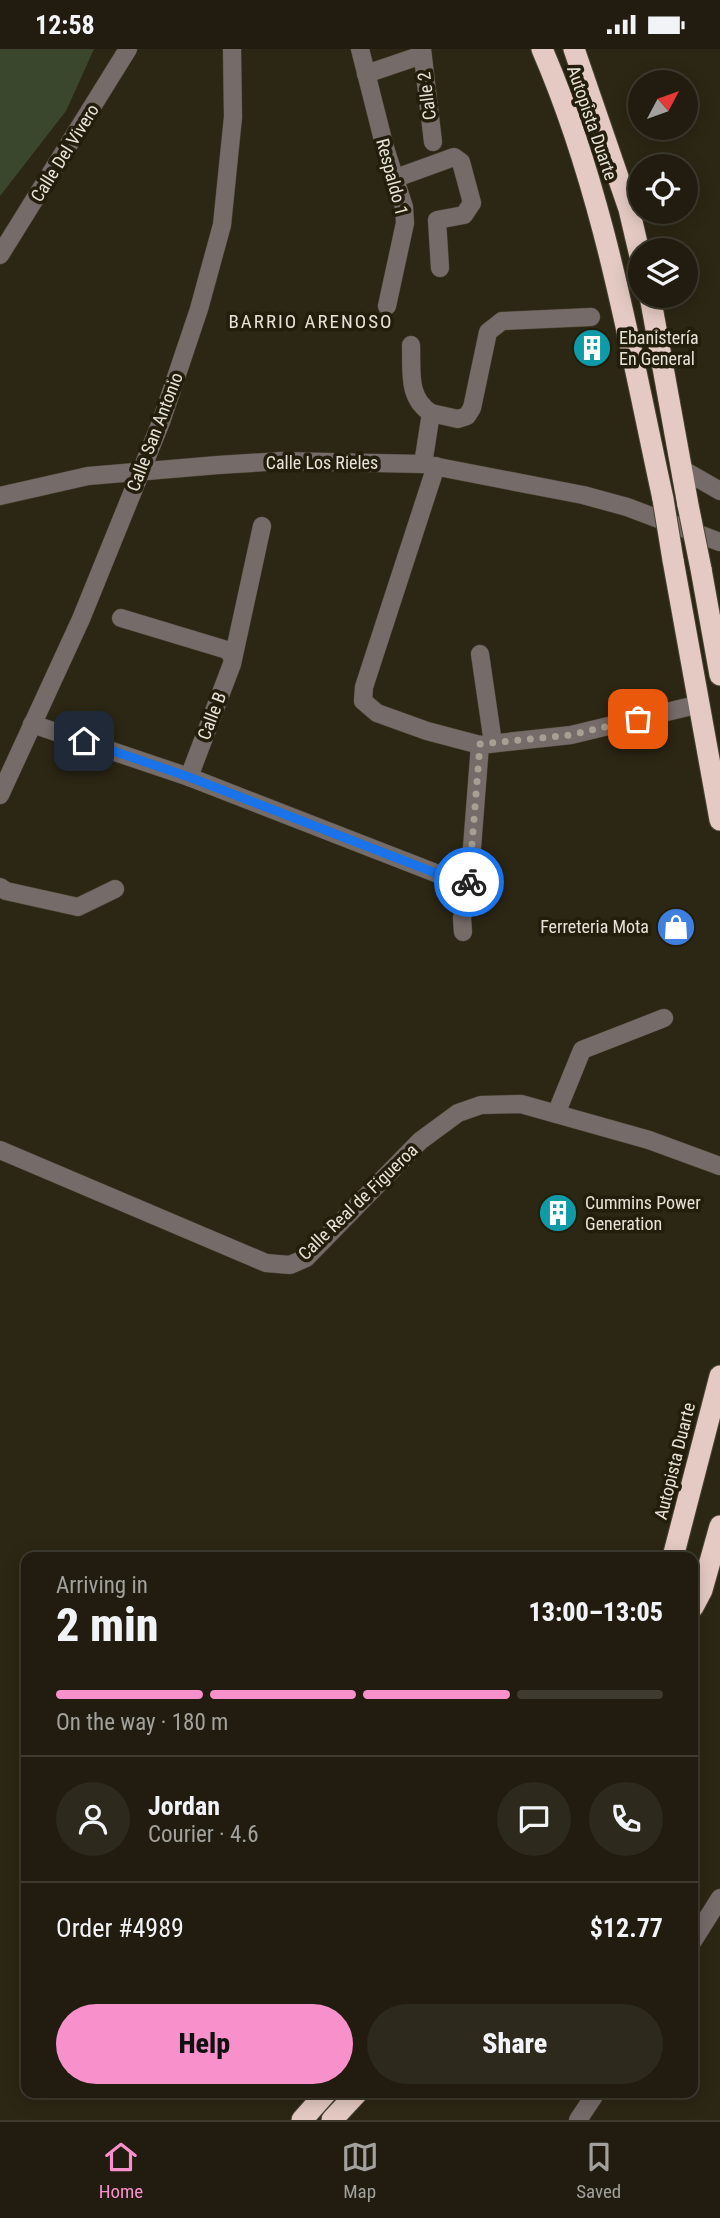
<!DOCTYPE html>
<html lang="en">
<head>
<meta charset="utf-8">
<style>
  body { margin:0; font-family:"Roboto Condensed",sans-serif; background:#2d291d; color:#f1f3f6; height:100vh; display:flex; flex-direction:column; font-size:26px; white-space:nowrap }
  * { box-sizing:border-box; margin:0 }
  p { font-size:23px; color:#a2a19e }
  .icon { flex:none; width:38px; height:38px; fill:none; stroke:currentColor; stroke-width:2; stroke-linecap:round; stroke-linejoin:round }
  .map { position:relative; flex:1; overflow:hidden }
  .panel { position:absolute; left:21px; top:1503px; width:677px; height:546px; display:flex; flex-direction:column; background:#211c0f; border-radius:14px; box-shadow:0 4px 18px #0003,0 0 0 2px #3e3a2f }
  .panel>* { flex:none }
  .needle { width:46px; rotate:49deg }
  .controls { position:absolute; left:628px; top:21px; display:grid; gap:14px }
  .controls a { display:grid; place-items:center; width:70px; height:70px; border-radius:50%; background:#211c0f; box-shadow:0 4px 18px #0003,0 0 0 2px #3e3a2f; font-size:35px }
  .pin { position:absolute; display:grid; place-items:center; width:60px; height:60px; color:#fff; margin:-30px; border-radius:14px; box-shadow:0 4px 10px #0006 }
  .courier { position:absolute; display:grid; place-items:center; width:70px; height:70px; margin:-35px; border:5px solid #1a73e8; border-radius:50%; background:#fff; color:#222; box-shadow:0 2px 9px #0007 }
  .head em { font-style:normal; font-weight:800 }
  .head div { display:flex; flex-direction:column-reverse }
  .head { display:flex; align-items:center; justify-content:space-between; height:119px; padding:0 35px }
  h1 { font-size:46px; font-weight:800; line-height:52px }
  .bar { display:grid; grid-template-columns:repeat(4,1fr); gap:10px 7px; align-content:center; height:84px; padding:0 35px }
  .bar i { height:9px; border-radius:5px; background:#3e3a2f }
  .bar .active { background:#f890cb }
  .bar p { grid-column:span 4 }
  .line { display:flex; align-items:center; gap:18px; padding:0 35px; border-top:2px solid #3e3a2f }
  .line div { flex:1 }
  .round { display:grid; place-items:center; flex:none; width:74px; height:74px; border-radius:37px; background:#2d291d }
  .button { display:flex; gap:14px; margin-top:auto; padding:14px 35px }
  .button a { flex:1; height:80px; border-radius:42px; background:#f890cb; color:#111; font-size:28px; font-weight:800; line-height:80px; text-align:center }
  .button a+a { background:#2d291d; color:#f1f3f6 }
  .status { display:flex; justify-content:space-between; align-items:center; height:49px; padding:0 35px; background:#211c0f; direction:ltr }
  .status svg { height:19px; fill:currentColor }
  .menu { display:flex; justify-content:space-around; align-items:center; height:98px; border-top:2px solid #3e3a2f; background:#211c0f; font-size:19px; color:#a2a19e }
  .menu a { display:grid; justify-items:center; gap:4px }
  .menu .active { color:#f890cb }
  .map>svg:first-child { display:block }
  .green { fill:#3b472c }
  .lines { fill:none; stroke-linecap:round; stroke-linejoin:round }
  .minor-casing { stroke:#4a4433; stroke-width:19 }
  .highway-casing { stroke:#4a4433; stroke-width:23 }
  .minor { stroke:#756b68; stroke-width:18 }
  .highway { stroke:#e4cac2; stroke-width:21 }
  .highway-bridge-casing { stroke:#4a4433; stroke-width:23; stroke-linecap:butt }
  .highway-bridge { stroke:#e4cac2; stroke-width:21 }
  .done { stroke:#a5a093; stroke-width:7; stroke-dasharray:0 12.6 }
  .route { stroke:#1a73e8; stroke-width:9 }
  .labels { text-anchor:middle; stroke-width:7; stroke-linejoin:round; paint-order:stroke }
  .street-label { font-size:18px; fill:#e6e2d7; stroke:#231d0b }
  .poi-label { font-size:18px; fill:#e6e2d7; stroke:#231d0b; text-anchor:start }
  .neighbourhood-label { font-size:19px; letter-spacing:2px; fill:#e6e2d7; stroke:#231d0b }
</style>
</head>
<body>
<div class="status"><b>12:58</b><svg viewBox="0 0 49 12"><path d="M0 12V9h3v3zM5 12V6h3v6zM10 12V3h3v9zM15 12V0h3v12zM26 1h20v11H26zM47 4h2v5h-2z"/></svg></div>
<div class="map">
<svg width="720" height="2071" viewBox="0 0 720 2071">
  <rect width="100%" height="100%" fill="#2c2614"/>
  <path class="green" d="M0,0h94l-28,62 -66,85z"/>
  <g class="lines">
    <g class="minor-casing">
      <g id="minor">
        <path d="M360,0l25,99 19,59 1,16 -18,83"/>
        <path d="M422,0l11,93"/>
        <path d="M366,25l56,-19"/>
        <path d="M396,129l58,-21 7,5 11,41 -8,12 -27,5 3,48"/>
        <path d="M0,206l128,-206"/>
        <path d="M411,296c1,26 -4,53 20,68"/>
        <path d="M423,415l8,-51 27,6 9,-3 5,-8 16,-76 14,-11 89,-4"/>
        <path d="M436,417l-72,221 -1,14 14,12 50,18 53,14 91,-10 129,-31"/>
        <path d="M680,419l40,23"/>
        <path d="M0,447l88,-20 130,-11 64,-4 141,3 160,31 44,12 93,35"/>
        <path d="M121,569l106,32 5,6"/>
        <path d="M480,605l13,89"/>
        <path d="M32,675l157,53 280,109"/>
        <path d="M189,728l43,-113 30,-138"/>
        <path d="M0,746l81,-176 80,-197 38,-113 23,-84 11,-108 -1,-68"/>
        <path d="M0,838l6,4 72,16 37,-18"/>
        <path d="M463,883l-1,-14 7,-32 11,-141"/>
        <path d="M556,1065l26,-64 82,-32"/>
        <path d="M0,1101l266,113 24,2 16,-7 114,-117 38,-28 23,-8 40,-1 128,36 71,26"/>
        <path d="M693,1892l27,-43"/>
        <path d="M578,2071l18,-27"/>
      </g>
    </g>
    <g class="highway-casing">
      <g id="highway">
        <path d="M542,0c62,143 88,299 121,450"/>
        <path d="M574,0l55,160 11,47"/>
        <path d="M650,247l38,209"/>
        <path d="M673,511l47,260"/>
        <path d="M701,520l19,106"/>
        <path d="M673,1508l47,-181"/>
        <path d="M693,1558l9,-17 18,-64"/>
        <path d="M302,2071l24,-27"/>
        <path d="M332,2071l25,-27"/>
      </g>
    </g>
    <use href="#minor" class="minor"/>
    <use href="#highway" class="highway"/>
    <g class="highway-bridge-casing">
      <g id="highway-bridge">
        <path d="M663,450l10,61"/>
        <path d="M688,456l13,64"/>
      </g>
    </g>
    <use href="#highway-bridge" class="highway-bridge"/>
  </g>
  <g class="lines">
    <path class="done" d="M469,833l11,-138 91,-9 67,-16"/>
    <path class="route" d="M84,692l105,36 280,109v-4"/>
  </g>
  <defs>
    <g id="building-disc" transform="scale(2.0125)"><circle r="9.5" fill="#0f9aa8" stroke="#231d0b"/><path d="M-4-6H4V6H1V3H-1V6H-4ZM-2.5-4.3h1.7v1.8h-1.7ZM.8-4.3h1.7v1.8H.8ZM-2.5-1h1.7V.8h-1.7ZM.8-1h1.7V.8H.8Z" fill="#fff"/></g>
    <g id="shop-disc" transform="scale(2.0125)"><circle r="9.5" fill="#3f7fe0" stroke="#231d0b"/><path d="M-5-2.5h2.3a2.7 3.5 0 0 1 5.4 0H5L5.5 6h-11ZM-1.5-2.5h3a1.5 2.3 0 0 0-3 0Z" fill="#fff"/></g>
  </defs>
  <g fill-rule="evenodd">
    <use href="#building-disc" x="592" y="299"/>
    <use href="#shop-disc" x="676" y="878"/>
    <use href="#building-disc" x="558" y="1164"/>
  </g>
  <g class="labels">
    <g class="street-label">
      <text transform="translate(427 47) rotate(-97)" y="6">Calle 2</text>
      <text transform="translate(592 74) rotate(71)" y="6">Autopista Duarte</text>
      <text transform="translate(65 104) rotate(-58)" y="6">Calle Del Vivero</text>
      <text transform="translate(392 128) rotate(75)" y="6">Respaldo 1</text>
      <text transform="translate(155 383) rotate(-69)" y="6">Calle San Antonio</text>
      <text x="322" y="420">Calle Los Rieles</text>
      <text transform="translate(212 667) rotate(-69)" y="6">Calle B</text>
      <text transform="translate(358 1153) rotate(-44)" y="6">Calle Real de Figueroa</text>
      <text transform="translate(675 1412) rotate(-76)" y="6">Autopista Duarte</text>
    </g>
    <g class="poi-label">
      <text x="619" y="295">Ebanistería<tspan x="619" dy="21">En General</tspan></text>
      <text x="649" y="884" text-anchor="end">Ferreteria Mota</text>
      <text x="585" y="1160">Cummins Power<tspan x="585" dy="21">Generation</tspan></text>
    </g>
    <g class="neighbourhood-label">
      <text x="311" y="279">BARRIO ARENOSO</text>
    </g>
  </g>
</svg>
<div class="controls">
<a><svg class="needle" viewBox="-14 -14 28 28"><path d="M0-13l5 13h-10z" fill="#e53935"/><path d="M0 13l5-13h-10z" fill="#a2a19e"/></svg></a>
<a><svg class="icon" aria-label="locate" viewBox="0 0 24 24"><circle cx="12" cy="12" r="6"/><path d="M12 2v4M12 18v4M2 12h4M18 12h4"/></svg></a>
<a><svg class="icon" aria-label="layers" viewBox="0 0 24 24"><path d="M12 4l9 5-9 5-9-5zM3 14l9 5 9-5"/></svg></a>
</div>
<div class="pin" style="left:638px;top:670px;background:#ea580c"><svg class="icon" aria-label="bag" viewBox="0 0 24 24"><path d="M5 8h14l-1 12H6zM9 8a3 3 0 0 1 6 0"/></svg></div>
<div class="pin" style="left:84px;top:692px;background:#1f2937"><svg class="icon" aria-label="home" viewBox="0 0 24 24"><path d="M3 11l9-7 9 7M6 9v11h12V9"/></svg></div>
<div class="courier" style="left:469px;top:833px"><svg class="icon" aria-label="bike" viewBox="0 0 24 24"><circle cx="6" cy="16" r="4"/><circle cx="18" cy="16" r="4"/><path d="M6 16l4-8h5l3 8M10 8l3 8H6M13 5h3"/></svg></div>
<section class="panel">
<div class="head"><div><h1>2 min</h1><p>Arriving in</p></div><em>13:00–13:05</em></div>
<div class="bar"><i class="active"></i><i class="active"></i><i class="active"></i><i></i><p>On the way · 180 m</p></div>
<div class="line" style="height:126px"><a class="round"><svg class="icon" aria-label="person" viewBox="0 0 24 24"><circle cx="12" cy="8" r="4"/><path d="M4 21q1-7 8-7t8 7"/></svg></a><div><b>Jordan</b><p>Courier · 4.6</p></div><a class="round"><svg class="icon" aria-label="chat" viewBox="0 0 24 24"><path d="M4 5h16v11H9l-5 4z"/></svg></a><a class="round"><svg class="icon" aria-label="phone" viewBox="0 0 24 24"><path d="M5 4h4l2 5-3 2q2 4 5 5l2-3 5 2v4C11 20 4 13 5 4z"/></svg></a></div>
<div class="line" style="height:91px"><div>Order #4989</div><b>$12.77</b></div>
<div class="button"><a>Help</a><a>Share</a></div>
</section>
</div>
<nav class="menu">
<a class="active"><svg class="icon" aria-label="home" viewBox="0 0 24 24"><path d="M3 11l9-7 9 7M6 9v11h12V9"/></svg>Home</a>
<a><svg class="icon" aria-label="map" viewBox="0 0 24 24"><path d="M3 6l6-2 6 2 6-2v14l-6 2-6-2-6 2zM9 4v14M15 6v14"/></svg>Map</a>
<a><svg class="icon" aria-label="saved" viewBox="0 0 24 24"><path d="M7 4h10v16l-5-4-5 4z"/></svg>Saved</a>
</nav>
</body>
</html>
